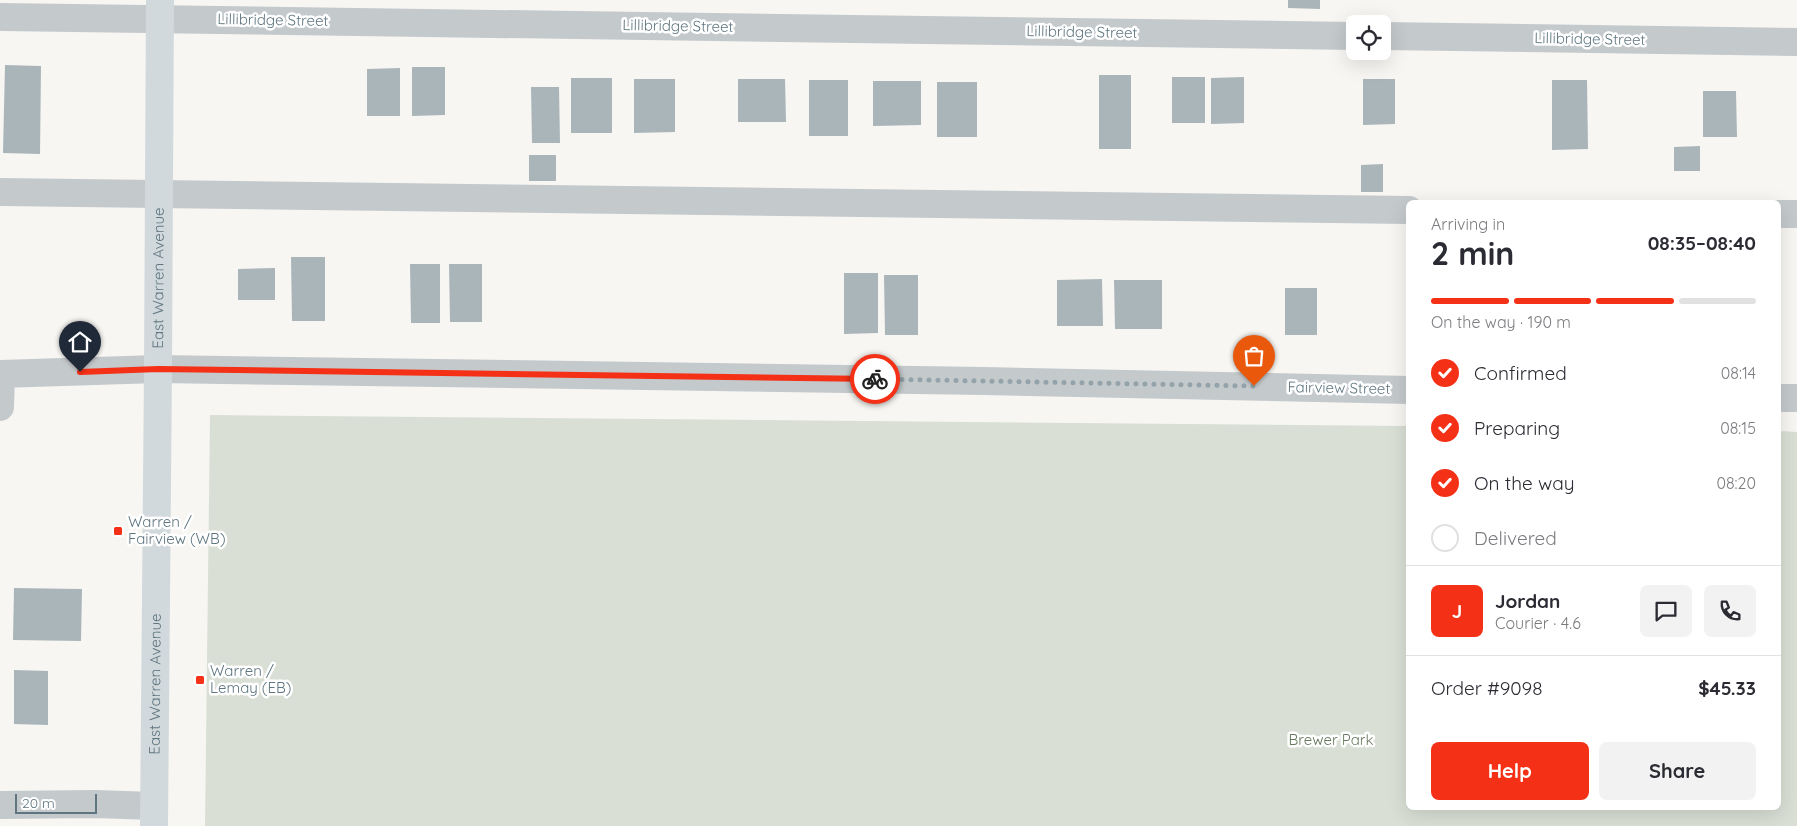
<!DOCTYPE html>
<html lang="en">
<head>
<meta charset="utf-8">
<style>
  body { margin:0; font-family:Quicksand,sans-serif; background:#f2f2f3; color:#2b2b33; height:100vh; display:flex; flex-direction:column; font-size:19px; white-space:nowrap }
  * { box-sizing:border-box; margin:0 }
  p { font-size:16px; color:#7c7c81 }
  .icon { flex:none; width:28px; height:28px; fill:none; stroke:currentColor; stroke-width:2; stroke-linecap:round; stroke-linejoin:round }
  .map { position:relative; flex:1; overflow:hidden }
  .details { position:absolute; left:1406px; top:200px; width:375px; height:610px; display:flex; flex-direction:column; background:#fff; border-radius:8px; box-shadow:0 5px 20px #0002 }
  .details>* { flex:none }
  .fabs { position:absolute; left:1346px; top:15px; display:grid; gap:10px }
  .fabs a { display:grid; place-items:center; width:45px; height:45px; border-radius:8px; background:#fff; box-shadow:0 5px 20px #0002; font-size:25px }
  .scale { position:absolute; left:15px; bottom:12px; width:82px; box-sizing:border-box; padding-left:5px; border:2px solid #5f7681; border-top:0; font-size:14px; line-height:18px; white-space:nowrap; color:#5f7681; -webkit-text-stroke:4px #fff; paint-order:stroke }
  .pin { position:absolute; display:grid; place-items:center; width:42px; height:42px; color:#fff; margin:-51px -21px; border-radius:50% 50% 50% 0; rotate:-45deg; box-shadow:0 0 5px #0007 }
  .pin .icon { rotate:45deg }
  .courier { position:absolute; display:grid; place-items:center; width:50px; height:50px; margin:-25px; border:4px solid #f43016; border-radius:50%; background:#fff; color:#222; box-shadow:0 1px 6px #0007 }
  .summary em { font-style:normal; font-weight:700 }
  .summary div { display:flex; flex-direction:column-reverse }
  .summary { display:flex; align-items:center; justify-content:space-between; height:85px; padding:0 25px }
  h1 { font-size:32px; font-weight:700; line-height:38px }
  .bar { display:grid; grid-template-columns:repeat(4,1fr); gap:8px 5px; align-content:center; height:60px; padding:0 25px }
  .bar i { height:6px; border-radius:4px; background:#e1e1e2 }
  .bar .selected { background:#f43016 }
  .bar p { grid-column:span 4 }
  .line { display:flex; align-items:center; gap:12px; padding:0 25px; border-top:1px solid #e1e1e2 }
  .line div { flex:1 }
  .round { display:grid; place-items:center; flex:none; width:52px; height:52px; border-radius:8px; background:#f2f2f3 }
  ol { padding:0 25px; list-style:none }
  li { display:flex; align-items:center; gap:15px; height:55px }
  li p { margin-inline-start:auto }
  li .icon { padding:5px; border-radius:50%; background:#f43016; color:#fff; stroke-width:4 }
  li:last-child { color:#7c7c81 }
  li i { width:28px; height:28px; border:2px solid #e1e1e2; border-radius:50% }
  .primary-button { display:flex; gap:10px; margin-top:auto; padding:10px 25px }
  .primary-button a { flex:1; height:58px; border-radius:8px; background:#f43016; color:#fff; font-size:20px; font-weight:700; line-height:58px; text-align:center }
  .primary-button a+a { background:#f2f2f3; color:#2b2b33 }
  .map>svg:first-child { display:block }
  .green { fill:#d9dfd4 }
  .building { fill:#aab5b9 }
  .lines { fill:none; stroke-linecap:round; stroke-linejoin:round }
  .minor { stroke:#c4c9cc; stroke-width:28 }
  .major { stroke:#d2d9dc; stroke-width:28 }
  .done { stroke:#94a3a9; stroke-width:5; stroke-dasharray:0 9 }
  .route { stroke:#f43016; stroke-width:6 }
  .poi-dot { fill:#f43016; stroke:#fff; stroke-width:2 }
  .labels { text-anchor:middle; stroke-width:5; stroke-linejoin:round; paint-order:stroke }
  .street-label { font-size:15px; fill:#5f7681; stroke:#fff }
  .poi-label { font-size:15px; fill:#5f7681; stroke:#fff; text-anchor:start }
  .park-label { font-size:15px; fill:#66795e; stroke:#fff }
</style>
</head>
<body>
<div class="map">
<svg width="1797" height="826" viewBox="0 0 1797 826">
  <rect width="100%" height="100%" fill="#f7f6f3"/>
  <path class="green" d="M210,415l1199,11v382h370v-377l18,1v394h-1592z"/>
  <g class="building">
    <path d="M1288,0h32v9l-32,-1z"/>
    <path d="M5,65l36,1 -1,88 -37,-1z"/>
    <path d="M412,67h33v48l-33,1z"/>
    <path d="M400,68v48h-33v-47z"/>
    <rect x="1099" y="75" width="32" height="74"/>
    <rect x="1172" y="77" width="33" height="46"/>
    <path d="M1244,77v46l-33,1v-46z"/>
    <rect x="571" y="78" width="41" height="55"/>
    <path d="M634,79h41v53l-41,1z"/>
    <path d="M738,79h47l1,43h-48z"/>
    <path d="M1363,79h32v45l-32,1z"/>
    <rect x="809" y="80" width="39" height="56"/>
    <path d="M1552,80h35l1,69 -36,1z"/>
    <path d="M873,81h48v44l-48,1z"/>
    <rect x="937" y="82" width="40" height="55"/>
    <path d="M531,87h28l1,56h-28z"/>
    <path d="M1703,91h33l1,46h-34z"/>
    <path d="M1700,146v25h-26v-24z"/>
    <rect x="529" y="155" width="27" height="26"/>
    <path d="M1383,164v28h-22v-27z"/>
    <path d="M291,257h34v64h-33z"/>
    <path d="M410,264h30v59h-29z"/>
    <path d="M449,264h33v58h-32z"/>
    <path d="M275,268v32h-37v-31z"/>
    <path d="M844,273h34v60l-34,1z"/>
    <path d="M884,275h34v60h-33z"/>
    <path d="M1102,279l1,47h-46v-46z"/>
    <path d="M1114,280h48v49h-47z"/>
    <rect x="1285" y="288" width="32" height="47"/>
    <path d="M14,588l68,1 -1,52 -68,-1z"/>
    <path d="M14,670l34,1v54l-34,-1z"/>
  </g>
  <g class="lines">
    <g class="minor">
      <path d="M0,17l1355,19"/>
      <path d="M1382,36l415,6"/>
      <path d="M0,192l1409,18"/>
      <path d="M1779,214h18"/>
      <path d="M0,374l158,-5 826,12 425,9"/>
      <path d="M1779,398h18"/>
      <path d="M0,407l1,-33"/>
      <path d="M0,805l95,-1 59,2"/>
    </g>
    <path class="major" id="s1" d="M154,826l4,-457 2,-369"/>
  </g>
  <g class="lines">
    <path class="done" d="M875,379l379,7"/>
    <path class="route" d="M80,372l78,-3 717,10"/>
  </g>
  <g class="poi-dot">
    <rect x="113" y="526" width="10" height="10" rx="2.5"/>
    <rect x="195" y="675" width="10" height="10" rx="2.5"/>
  </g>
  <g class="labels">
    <g class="street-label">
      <text transform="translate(273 20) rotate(1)" y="5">Lillibridge Street</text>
      <text transform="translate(678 26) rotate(1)" y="5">Lillibridge Street</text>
      <text transform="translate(1082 32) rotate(1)" y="5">Lillibridge Street</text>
      <text transform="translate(1590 39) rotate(1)" y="5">Lillibridge Street</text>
      <text dy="5" stroke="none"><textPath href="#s1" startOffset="548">East Warren Avenue</textPath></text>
      <text transform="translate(1339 388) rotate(1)" y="5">Fairview Street</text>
      <text dy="5" stroke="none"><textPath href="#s1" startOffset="142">East Warren Avenue</textPath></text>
    </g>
    <g class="poi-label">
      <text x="128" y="527">Warren /<tspan x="128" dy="17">Fairview (WB)</tspan></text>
      <text x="210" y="676">Warren /<tspan x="210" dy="17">Lemay (EB)</tspan></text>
    </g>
    <g class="park-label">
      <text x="1331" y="745">Brewer Park</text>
    </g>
  </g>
</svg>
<div class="fabs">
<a><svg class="icon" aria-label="locate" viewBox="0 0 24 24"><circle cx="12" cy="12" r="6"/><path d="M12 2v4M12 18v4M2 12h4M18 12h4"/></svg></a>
</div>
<div class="scale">20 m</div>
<div class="pin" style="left:1254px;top:386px;background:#ea580c"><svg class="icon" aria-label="bag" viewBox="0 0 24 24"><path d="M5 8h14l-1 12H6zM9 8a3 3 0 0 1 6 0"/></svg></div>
<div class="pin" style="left:80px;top:372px;background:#1f2937"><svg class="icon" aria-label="home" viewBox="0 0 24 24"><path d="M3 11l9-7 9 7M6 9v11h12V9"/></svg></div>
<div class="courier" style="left:875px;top:379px"><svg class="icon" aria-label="bike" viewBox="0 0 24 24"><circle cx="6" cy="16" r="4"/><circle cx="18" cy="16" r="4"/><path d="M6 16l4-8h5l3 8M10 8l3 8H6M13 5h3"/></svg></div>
<section class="details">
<div class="summary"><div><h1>2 min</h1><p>Arriving in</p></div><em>08:35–08:40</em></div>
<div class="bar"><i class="selected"></i><i class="selected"></i><i class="selected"></i><i></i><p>On the way · 190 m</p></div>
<ol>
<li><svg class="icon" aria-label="check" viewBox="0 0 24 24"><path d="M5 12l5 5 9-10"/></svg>Confirmed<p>08:14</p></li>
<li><svg class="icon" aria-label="check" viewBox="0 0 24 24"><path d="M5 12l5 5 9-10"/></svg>Preparing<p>08:15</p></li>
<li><svg class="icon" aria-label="check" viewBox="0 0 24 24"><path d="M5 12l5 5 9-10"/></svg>On the way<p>08:20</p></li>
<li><i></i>Delivered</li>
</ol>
<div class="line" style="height:90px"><b class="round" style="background:#f43016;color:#fff">J</b><div><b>Jordan</b><p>Courier · 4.6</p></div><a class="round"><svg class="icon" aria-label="chat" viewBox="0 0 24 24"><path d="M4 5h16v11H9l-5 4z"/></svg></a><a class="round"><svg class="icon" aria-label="phone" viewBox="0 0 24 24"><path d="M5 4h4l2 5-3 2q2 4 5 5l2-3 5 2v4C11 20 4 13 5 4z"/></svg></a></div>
<div class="line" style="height:65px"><div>Order #9098</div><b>$45.33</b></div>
<div class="primary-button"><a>Help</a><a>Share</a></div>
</section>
</div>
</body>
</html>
